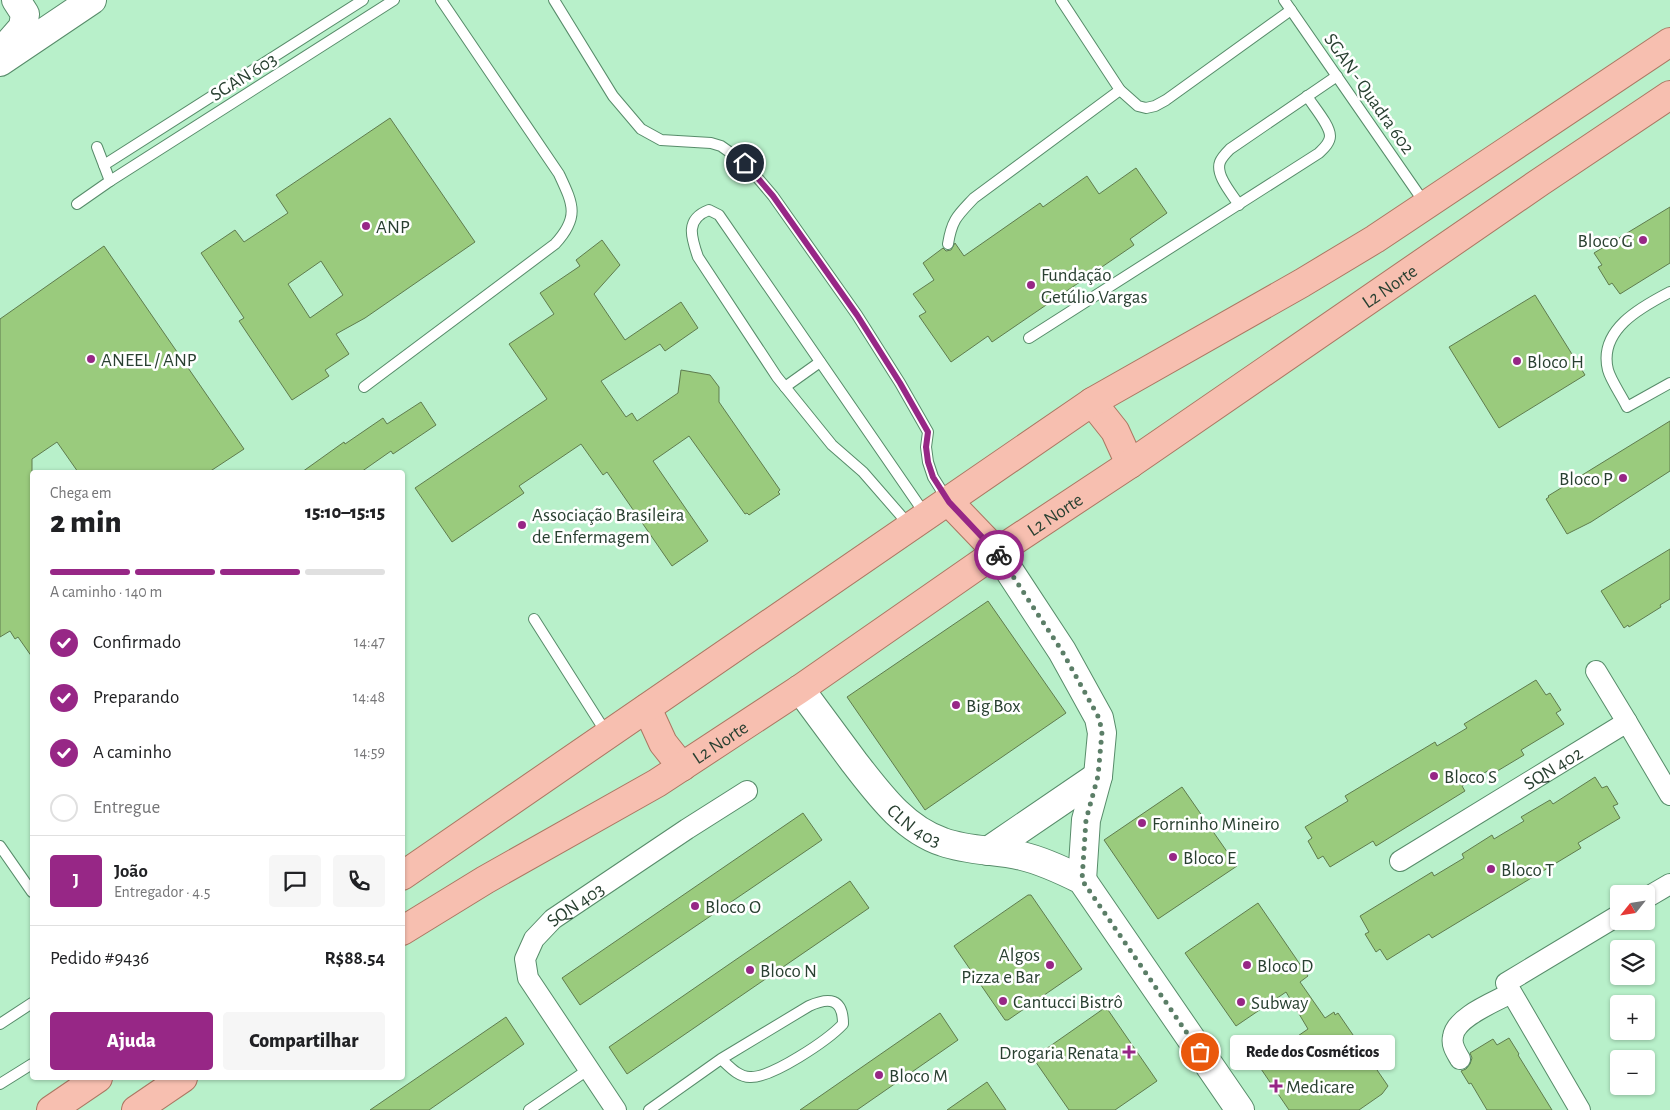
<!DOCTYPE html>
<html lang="pt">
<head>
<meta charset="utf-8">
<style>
  body { margin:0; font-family:"Alegreya Sans",sans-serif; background:#f6f6f6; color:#202124; height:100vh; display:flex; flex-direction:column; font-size:19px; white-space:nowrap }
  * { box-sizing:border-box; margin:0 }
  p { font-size:16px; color:#757577 }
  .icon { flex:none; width:28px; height:28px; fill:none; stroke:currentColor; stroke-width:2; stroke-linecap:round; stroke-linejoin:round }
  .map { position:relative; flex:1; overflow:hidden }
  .details { position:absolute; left:30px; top:470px; width:375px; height:610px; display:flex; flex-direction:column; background:#fff; border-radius:5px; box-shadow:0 1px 4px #0004 }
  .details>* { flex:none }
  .needle { width:32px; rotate:240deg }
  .controls { position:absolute; left:1610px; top:885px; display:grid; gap:10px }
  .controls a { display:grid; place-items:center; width:45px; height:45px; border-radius:5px; background:#fff; box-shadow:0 1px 4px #0004; font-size:25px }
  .pin { position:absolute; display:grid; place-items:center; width:42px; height:42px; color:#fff; margin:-21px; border:2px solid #fff; border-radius:50%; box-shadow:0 1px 5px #0007 }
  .courier { position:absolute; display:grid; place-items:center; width:50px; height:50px; margin:-25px; border:4px solid #972786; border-radius:50%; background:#fff; color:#222; box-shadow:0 1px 6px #0007 }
  .bubble { position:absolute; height:35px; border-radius:5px; background:#fff; box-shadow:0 1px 4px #0004; font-size:16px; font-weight:800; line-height:35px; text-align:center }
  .head em { font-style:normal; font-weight:800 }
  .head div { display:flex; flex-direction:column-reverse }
  .head { display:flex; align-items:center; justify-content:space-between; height:85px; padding:0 20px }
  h1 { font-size:32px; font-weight:800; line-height:38px }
  .bar { display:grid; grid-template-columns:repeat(4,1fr); gap:8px 5px; align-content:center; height:60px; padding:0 20px }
  .bar i { height:6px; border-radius:4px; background:#e0e0e0 }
  .bar .active { background:#972786 }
  .bar p { grid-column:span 4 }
  .line { display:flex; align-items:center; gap:12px; padding:0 20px; border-top:1px solid #e0e0e0 }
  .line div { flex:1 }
  .round { display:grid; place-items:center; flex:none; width:52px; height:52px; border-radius:5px; background:#f6f6f6 }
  ol { padding:0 20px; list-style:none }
  li { display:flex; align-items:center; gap:15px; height:55px }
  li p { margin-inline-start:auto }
  li .icon { padding:5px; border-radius:50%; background:#972786; color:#fff; stroke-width:4 }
  li:last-child { color:#757577 }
  li i { width:28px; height:28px; border:2px solid #e0e0e0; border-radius:50% }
  .primary-button { display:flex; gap:10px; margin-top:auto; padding:10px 20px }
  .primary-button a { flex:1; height:58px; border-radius:5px; background:#972786; color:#fff; font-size:20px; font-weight:800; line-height:58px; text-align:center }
  .primary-button a+a { background:#f6f6f6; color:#202124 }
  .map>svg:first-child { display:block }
  .building { fill:#9acb7d; stroke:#5f7c4e; fill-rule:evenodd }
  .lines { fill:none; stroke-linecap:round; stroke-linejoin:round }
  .lane-casing { stroke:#578c6a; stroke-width:12 }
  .street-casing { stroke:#578c6a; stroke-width:22 }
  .secondary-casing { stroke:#578c6a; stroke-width:30 }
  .primary-casing { stroke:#ab7762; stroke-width:30 }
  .lane { stroke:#fff; stroke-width:10 }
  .street { stroke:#fff; stroke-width:20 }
  .secondary { stroke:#fff; stroke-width:28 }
  .primary { stroke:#f7bfb0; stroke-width:28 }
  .done { stroke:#5b7e67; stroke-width:5; stroke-dasharray:0 9 }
  .route { stroke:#972786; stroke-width:6 }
  .poi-dot { fill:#972786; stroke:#fff; stroke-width:2 }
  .labels { text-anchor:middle; stroke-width:5; stroke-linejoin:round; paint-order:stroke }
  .street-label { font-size:19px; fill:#294031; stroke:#fff }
  .poi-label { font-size:19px; fill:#294031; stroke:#fff; text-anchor:start }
</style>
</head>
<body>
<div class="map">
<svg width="1670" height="1110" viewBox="0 0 1670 1110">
  <rect width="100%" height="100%" fill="#b8f0ca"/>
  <g class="building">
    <path d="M390,118l85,124 -110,76 -29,16 13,20 -24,16 4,6 -37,24 -53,-79 5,-3 -43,-65 34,-23 9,12 44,-29 -12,-18zM321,261l22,34 -33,23 -22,-34z"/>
    <path d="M1136,168l31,45 -37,26 4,6 -142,97 -4,-6 -37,26 -32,-46 7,-4 -13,-18 21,-14 -11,-17 20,-15 3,3 5,-1 4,-7 9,13 76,-53 3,4 44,-31 12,18z"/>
    <path d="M1670,207v56l-50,31 -8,-11 -3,2 -11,-18 4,-2 -8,-12z"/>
    <path d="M602,240l18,25 -26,29 31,46 56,-38 17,26 -33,23 -5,-7 -59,37 25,36 6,-4 5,8 41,-28 3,-23 29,5 9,12v15l61,88 -2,2 2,2 -31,21 -2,-2 -2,1 -56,-78 -36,25 55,80 -36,25 -65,-94 -4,3 -22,-31 -62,42 5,7 -72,49 -37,-54 132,-89 -38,-55 45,-30 -14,-21 40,-27 -4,-6z"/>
    <path d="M104,246l140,203 -35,23h-131l-21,-30 -25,17v198l-14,-20 -3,2 -5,-8 -10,6v-318z"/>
    <path d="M1535,295l50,80 -86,53 -50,-81z"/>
    <path d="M421,402l15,23 -43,29 -2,-3 -30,21h-59l42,-30 1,2 38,-26 4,6z"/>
    <path d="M1670,421v50l-79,51 -24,12 -21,-35 3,-2 -1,-1z"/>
    <path d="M1670,549v50l-10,6 1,2 -32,20 -1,-2 -4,3 -23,-37z"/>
    <path d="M988,601l78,112 -141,97 -78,-113z"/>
    <path d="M1536,680l10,15 4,-2 11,17 -5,3 8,11 -43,26 3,5 -30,18 -3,-4 -29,17 3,5 -89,55 -3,-5 -43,26 -7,-11 -5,3 -10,-18 4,-3 -7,-11 43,-26 -3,-5 90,-54 2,4 30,-18 -3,-4z"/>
    <path d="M1595,777l7,11 5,-2 11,18 -5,2 7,12 -42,25 3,5 -149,90 -3,-4 -42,26 -7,-11 -4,3 -11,-18 4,-2 -9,-16 72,-44 2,4 30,-18 -2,-4 30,-19 2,4 30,-18 -3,-4 29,-17 3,4z"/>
    <path d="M1182,787l55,79 -79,53 -54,-79z"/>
    <path d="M803,813l19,27 -242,165 -18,-27z"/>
    <path d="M850,881l19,27 -242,166 -18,-27z"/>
    <path d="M1028,895h3l51,74 -74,51h-3l-51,-74z"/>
    <path d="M1258,903l50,73 -8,6 25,36 9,-6 1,3 3,-2 50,73 -6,8 -23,16h-70l-30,-44 2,-1 -1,-3 48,-33 -22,-37 -50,34 -51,-73z"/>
    <path d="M1106,1007l51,74 -42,29h-46l-36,-52z"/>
    <path d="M940,1013l18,27 -101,70h-57z"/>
    <path d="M506,1017l18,27 -95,66h-59z"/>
    <path d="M1509,1038l10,16 -1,1 34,55h-65l-16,-27 -2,1 -8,-13 5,-2 4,-5 2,-6 -2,-5 23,-14 4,6z"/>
    <path d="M987,1082l19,28h-59z"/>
  </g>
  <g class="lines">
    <g class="lane-casing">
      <g id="lane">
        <path d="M554,0l59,96 28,33 20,11 50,3 10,3 24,17 28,33 84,119 43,68 28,49 -2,15 2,15 5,15 15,24"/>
        <path d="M1061,0l59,90 18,16 8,2 9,-2 11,-6 125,-90"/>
        <path d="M1284,0l142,205"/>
        <path d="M97,147l13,34"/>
        <path d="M104,165l259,-165"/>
        <path d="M77,204l33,-23 284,-181"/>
        <path d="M1239,205c-7,-11 -24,-30 -19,-43 2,-5 6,-9 10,-13l107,-73"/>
        <path d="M948,244c4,-25 10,-29 26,-46l146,-108"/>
        <path d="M1670,292c-29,15 -72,38 -62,78 3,11 14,26 19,37l43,-24"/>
        <path d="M1029,338l290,-185c4,-4 11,-10 11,-17 0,-11 -17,-30 -23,-40"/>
        <path d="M364,387l191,-143c25,-27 18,-40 4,-70l-118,-174"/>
        <path d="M785,387l35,-25"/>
        <path d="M910,526l-47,-54 -31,-27 -55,-68 -79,-120c-7,-20 -13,-38 11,-47l10,5 206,299"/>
        <path d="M534,619l73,115"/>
        <path d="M0,846l32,46"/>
        <path d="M0,1024l32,-21"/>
        <path d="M0,1084l32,-20"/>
        <path d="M529,1110l60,-41"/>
        <path d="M649,1110l72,-51 88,-53c20,-9 34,-8 34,18 -15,16 -71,54 -93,53 -12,0 -21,-11 -29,-18"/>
      </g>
    </g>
    <g class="street-casing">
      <g id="street">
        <path d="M1596,671l31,51"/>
        <path id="s1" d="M1400,861l227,-139 43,73"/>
        <path d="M1646,898l24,-14"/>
        <path d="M1460,1059c-4,-7 -9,-14 -7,-22 2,-20 42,-35 58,-44"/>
        <path id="s2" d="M616,1110l-88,-132 -3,-19 9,-20 19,-20 134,-90 60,-38"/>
        <path d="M1580,1110l-74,-127 113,-68"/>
      </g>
    </g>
    <g class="secondary-casing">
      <g id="secondary">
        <path d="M1,52l22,-25 2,-13 -9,-14"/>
        <path d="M0,62l92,-62"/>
        <path d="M997,552l65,99 37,67 3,15 -4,43 -12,44 -4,60"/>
        <path id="s3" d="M800,689c18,24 36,49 54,73 25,32 50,67 89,80 25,9 53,8 79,14 21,5 40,14 60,24l158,230"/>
        <path d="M988,851l110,-75"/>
      </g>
    </g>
    <g class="primary-casing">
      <g id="primary">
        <path d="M1092,402l23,29 15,33"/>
        <path d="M949,502l48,50"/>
        <path d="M647,708l16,35 19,24"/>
        <path d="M402,876l690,-474 210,-119 73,-44 295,-197"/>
        <path id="s4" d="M402,931l83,-51 172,-97 143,-94 197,-137 133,-88 410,-282 130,-87"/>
        <path d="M51,1110l47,-32"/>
        <path d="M136,1110l47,-32"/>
      </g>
    </g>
    <use href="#lane" class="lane"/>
    <use href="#street" class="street"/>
    <use href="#secondary" class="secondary"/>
    <use href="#primary" class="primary"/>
  </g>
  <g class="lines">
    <path class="done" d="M999,555l63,96 37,67 3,14 -4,44 -12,44 -4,60 118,172"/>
    <path class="route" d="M745,163l28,33 84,119 43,68 28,49 -2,15 2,15 5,15 16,25 50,53"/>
  </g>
  <g class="poi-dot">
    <circle cx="366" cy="226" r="5"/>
    <circle cx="1643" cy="240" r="5"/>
    <circle cx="1031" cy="285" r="5"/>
    <circle cx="91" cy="359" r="5"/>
    <circle cx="1517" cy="361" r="5"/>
    <circle cx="1623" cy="478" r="5"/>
    <circle cx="522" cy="525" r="5"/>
    <circle cx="956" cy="705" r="5"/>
    <circle cx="1434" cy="776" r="5"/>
    <circle cx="1142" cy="823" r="5"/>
    <circle cx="1173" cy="857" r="5"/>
    <circle cx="1491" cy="869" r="5"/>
    <circle cx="695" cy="906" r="5"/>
    <circle cx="1050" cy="965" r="5"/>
    <circle cx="1247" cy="965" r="5"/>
    <circle cx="750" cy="970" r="5"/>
    <circle cx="1003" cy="1001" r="5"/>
    <circle cx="1241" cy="1002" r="5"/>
    <path d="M1126.5 1044.5h5v5h5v5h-5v5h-5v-5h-5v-5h5z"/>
    <circle cx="879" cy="1075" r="5"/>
    <path d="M1273.5 1078.5h5v5h5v5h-5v5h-5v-5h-5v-5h5z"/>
  </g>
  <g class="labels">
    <g class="street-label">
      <text transform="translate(243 76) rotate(-32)" y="7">SGAN 603</text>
      <text transform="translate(1370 93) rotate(55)" y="7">SGAN - Quadra 602</text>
      <text dy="7" stroke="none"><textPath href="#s4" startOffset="1180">L2 Norte</textPath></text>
      <text dy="7" stroke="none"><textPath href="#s4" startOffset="775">L2 Norte</textPath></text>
      <text dy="7" stroke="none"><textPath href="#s4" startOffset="370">L2 Norte</textPath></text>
      <text dy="7" stroke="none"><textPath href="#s1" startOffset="179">SQN 402</textPath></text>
      <text dy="7" stroke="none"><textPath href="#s3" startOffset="179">CLN 403</textPath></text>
      <text dy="7" stroke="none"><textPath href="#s2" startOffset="254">SQN 403</textPath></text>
    </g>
    <g class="poi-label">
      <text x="376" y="233">ANP</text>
      <text x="1633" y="247" text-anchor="end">Bloco G</text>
      <text x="1041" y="281">Fundação<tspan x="1041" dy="22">Getúlio Vargas</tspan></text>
      <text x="101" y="366">ANEEL / ANP</text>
      <text x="1527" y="368">Bloco H</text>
      <text x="1613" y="485" text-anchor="end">Bloco P</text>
      <text x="532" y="521">Associação Brasileira<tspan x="532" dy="22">de Enfermagem</tspan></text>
      <text x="966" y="712">Big Box</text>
      <text x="1444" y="783">Bloco S</text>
      <text x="1152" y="830">Forninho Mineiro</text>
      <text x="1183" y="864">Bloco E</text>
      <text x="1501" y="876">Bloco T</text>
      <text x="705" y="913">Bloco O</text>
      <text x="1040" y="961" text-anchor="end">Algos<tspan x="1040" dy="22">Pizza e Bar</tspan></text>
      <text x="1257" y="972">Bloco D</text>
      <text x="760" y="977">Bloco N</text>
      <text x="1013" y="1008">Cantucci Bistrô</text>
      <text x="1251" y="1009">Subway</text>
      <text x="1119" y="1059" text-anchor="end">Drogaria Renata</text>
      <text x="889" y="1082">Bloco M</text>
      <text x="1286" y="1093">Medicare</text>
    </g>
  </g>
</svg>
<div class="controls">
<a><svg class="needle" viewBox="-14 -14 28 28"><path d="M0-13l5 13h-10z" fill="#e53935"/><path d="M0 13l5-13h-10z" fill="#757577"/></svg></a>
<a><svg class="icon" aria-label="layers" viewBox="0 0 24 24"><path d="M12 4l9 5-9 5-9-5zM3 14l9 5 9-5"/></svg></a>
<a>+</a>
<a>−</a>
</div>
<div class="pin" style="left:1200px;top:1052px;background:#ea580c"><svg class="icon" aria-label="bag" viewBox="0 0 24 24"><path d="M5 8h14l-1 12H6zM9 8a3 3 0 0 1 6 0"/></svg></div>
<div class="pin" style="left:745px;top:163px;background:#1f2937"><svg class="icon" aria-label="home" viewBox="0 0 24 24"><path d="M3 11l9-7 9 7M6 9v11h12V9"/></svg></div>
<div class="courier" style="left:999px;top:555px"><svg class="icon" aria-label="bike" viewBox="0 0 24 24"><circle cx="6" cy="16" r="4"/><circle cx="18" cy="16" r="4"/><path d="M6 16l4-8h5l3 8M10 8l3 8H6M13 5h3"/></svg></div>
<div class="bubble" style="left:1230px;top:1035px;width:165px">Rede dos Cosméticos</div>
<section class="details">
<div class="head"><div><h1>2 min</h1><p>Chega em</p></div><em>15:10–15:15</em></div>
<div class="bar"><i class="active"></i><i class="active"></i><i class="active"></i><i></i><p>A caminho · 140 m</p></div>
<ol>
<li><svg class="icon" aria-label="check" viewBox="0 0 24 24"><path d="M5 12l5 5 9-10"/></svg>Confirmado<p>14:47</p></li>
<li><svg class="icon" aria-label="check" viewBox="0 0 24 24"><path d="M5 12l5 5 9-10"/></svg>Preparando<p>14:48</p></li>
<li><svg class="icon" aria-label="check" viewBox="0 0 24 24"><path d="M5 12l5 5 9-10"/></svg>A caminho<p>14:59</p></li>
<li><i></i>Entregue</li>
</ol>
<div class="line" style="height:90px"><b class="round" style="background:#972786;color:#fff">J</b><div><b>João</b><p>Entregador · 4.5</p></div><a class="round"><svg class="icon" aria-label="chat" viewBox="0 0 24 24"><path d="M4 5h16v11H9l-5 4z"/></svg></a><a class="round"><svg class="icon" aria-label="phone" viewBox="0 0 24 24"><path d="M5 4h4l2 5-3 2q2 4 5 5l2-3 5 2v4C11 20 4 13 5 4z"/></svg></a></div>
<div class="line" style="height:65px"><div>Pedido #9436</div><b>R$88.54</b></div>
<div class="primary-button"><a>Ajuda</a><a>Compartilhar</a></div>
</section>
</div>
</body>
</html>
